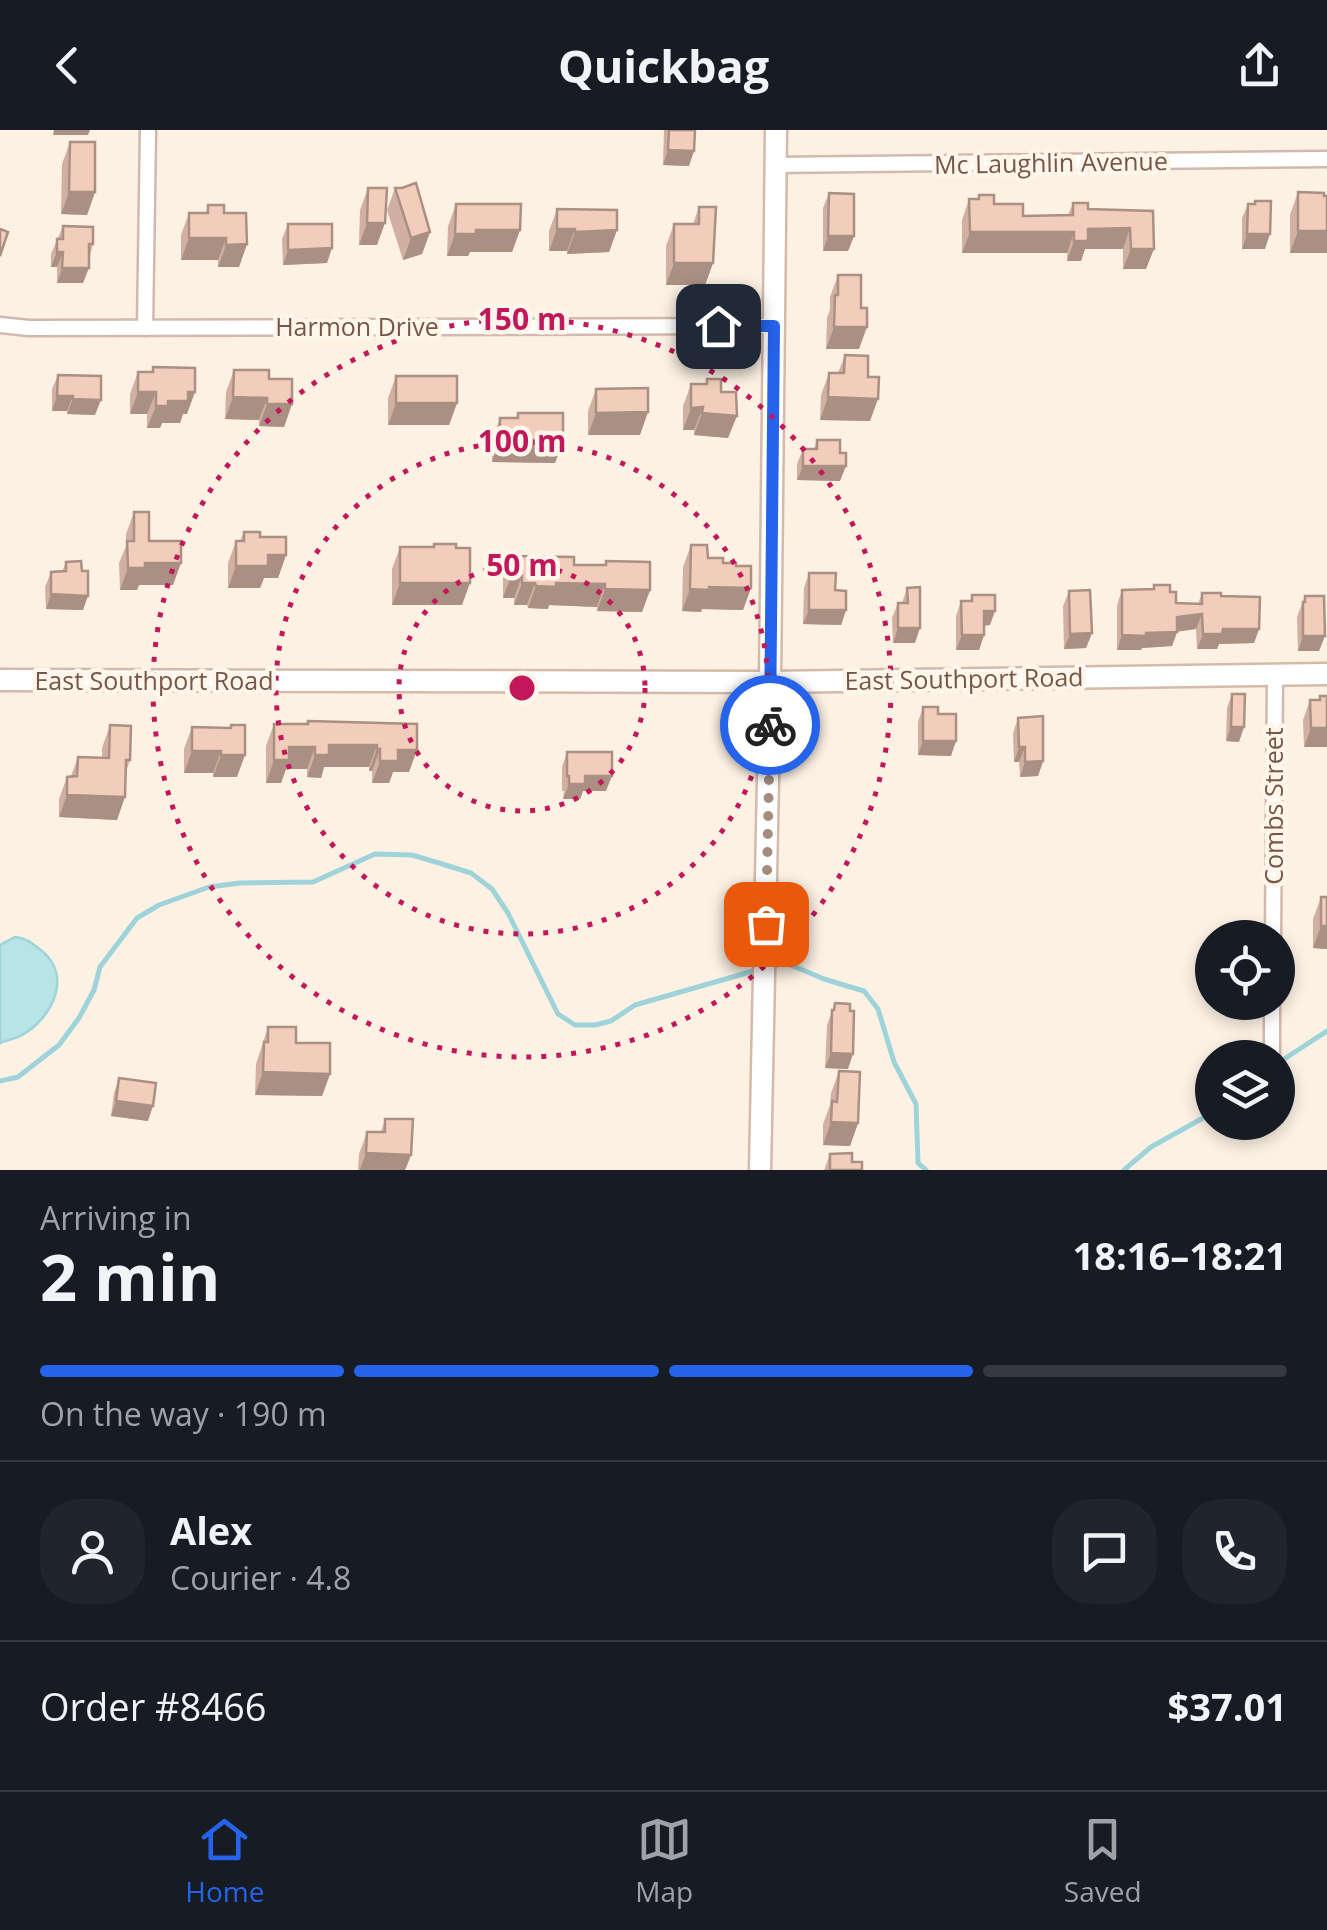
<!DOCTYPE html>
<html lang="en">
<head>
<meta charset="utf-8">
<style>
  body { margin:0; font-family:"Open Sans",sans-serif; background:#20242c; color:#f1f3f6; height:100vh; display:flex; flex-direction:column; font-size:38px; white-space:nowrap }
  * { box-sizing:border-box; margin:0 }
  p { font-size:32px; color:#9ea1a6 }
  .icon { flex:none; width:55px; height:55px; fill:none; stroke:currentColor; stroke-width:2; stroke-linecap:round; stroke-linejoin:round }
  .map { position:relative; height:1040px; overflow:hidden }
  .drawer { display:flex; flex-direction:column; background:#171b24; flex:1 }
  .drawer>* { flex:none }
  .controls { position:absolute; left:1195px; top:790px; display:grid; gap:20px }
  .controls a { display:grid; place-items:center; width:100px; height:100px; border-radius:50%; background:#171b24; box-shadow:0 5px 15px #0003; font-size:50px }
  .pin { position:absolute; display:grid; place-items:center; width:85px; height:85px; color:#fff; margin:-42px; border-radius:20px; box-shadow:0 5px 15px #0006 }
  .courier { position:absolute; display:grid; place-items:center; width:100px; height:100px; margin:-50px; border:8px solid #2563eb; border-radius:50%; background:#fff; color:#222; box-shadow:0 2px 12px #0007 }
  .head em { font-style:normal; font-weight:700 }
  .head div { display:flex; flex-direction:column-reverse }
  .head { display:flex; align-items:center; justify-content:space-between; height:170px; padding:0 40px }
  h1 { font-size:65px; font-weight:700; line-height:75px }
  .bar { display:grid; grid-template-columns:repeat(4,1fr); gap:15px 10px; align-content:center; height:120px; padding:0 40px }
  .bar i { height:12px; border-radius:8px; background:#363941 }
  .bar .on { background:#2563eb }
  .bar p { grid-column:span 4 }
  .line { display:flex; align-items:center; gap:25px; padding:0 40px; border-top:2px solid #363941 }
  .line div { flex:1 }
  .round { display:grid; place-items:center; flex:none; width:105px; height:105px; border-radius:40px; background:#20242c }
  header { display:flex; justify-content:space-between; align-items:center; height:130px; padding:0 40px; background:#171b24; font-size:45px; font-weight:700 }
  .menu { display:flex; justify-content:space-around; align-items:center; height:140px; border-top:2px solid #363941; background:#171b24; font-size:28px; color:#9ea1a6 }
  .menu a { display:grid; justify-items:center; gap:5px }
  .menu .on { color:#2563eb }
  .map>svg:first-child { display:block }
  .water { fill:#b8e3e7; stroke:#9ed4d9; stroke-width:2.5 }
  .lines { fill:none; stroke-linecap:round; stroke-linejoin:round }
  .stream { stroke:#9ed4d9; stroke-width:5 }
  .street-casing { stroke:#d1baad; stroke-width:19 }
  .secondary-casing { stroke:#d4baaa; stroke-width:25 }
  .street { stroke:#fff; stroke-width:14 }
  .secondary { stroke:#fff; stroke-width:20 }
  .wall { fill:#d1b0a1 }
  .shaded-wall { fill:#aa9083 }
  .building { fill:#f3cdbb; stroke:#aa9083; stroke-width:2.5 }
  .done { stroke:#a58c7f; stroke-width:10; stroke-dasharray:0 18 }
  .route { stroke:#2563eb; stroke-width:12 }
  .ring { fill:none; stroke:#c2185b; stroke-width:5; stroke-dasharray:5 10 }
  .labels { text-anchor:middle; stroke-width:9; stroke-linejoin:round; paint-order:stroke }
  .street-label { font-size:25px; fill:#765649; stroke:#fff6eb }
  .centre { fill:#c2185b; stroke:#fff6eb; stroke-width:5 }
  .ring-label { font-size:30px; text-anchor:middle; font-weight:bold; fill:#c2185b; stroke:#fff6eb; stroke-width:9; stroke-linejoin:round; paint-order:stroke }
</style>
</head>
<body>
<header><svg class="icon" aria-label="back" viewBox="0 0 24 24"><path d="M15 5l-7 7 7 7"/></svg>Quickbag<svg class="icon" aria-label="share" viewBox="0 0 24 24"><path d="M12 15V3M7 8l5-5 5 5M5 13v7h14v-7"/></svg></header>
<div class="map">
<svg width="1327" height="1040" viewBox="0 0 1327 1040">
  <rect width="100%" height="100%" fill="#fdf1e4"/>
  <path class="water" d="M15,807c12,1 18,7 27,14 31,26 10,67 -20,84 -6,4 -15,5 -22,8v-98z"/>
  <g class="lines">
    <g class="stream">
      <path d="M768,837l18,-4 38,16 40,12 14,18 16,53 22,42 2,59 8,7"/>
      <path d="M1278,933l49,-32"/>
      <path d="M0,951l18,-4 41,-32 20,-27 15,-28 6,-23 37,-49 22,-13 50,-18 31,-4 73,-1 62,-28 37,1 27,8 32,10 21,16 16,24 50,101 17,11h20l16,-4 24,-16 122,-35"/>
      <path d="M1124,1040l27,-23 61,-34"/>
    </g>
    <g class="street-casing">
      <g id="street">
        <path d="M775,35l552,-6"/>
        <path d="M0,195l29,3 745,-2"/>
        <path d="M145,198l3,-198"/>
        <path d="M1273,808l2,-263"/>
        <path d="M1272,872v56"/>
      </g>
    </g>
    <g class="secondary-casing">
      <g id="secondary">
        <path d="M0,550l770,2 557,-8"/>
        <path d="M760,1040l10,-488 6,-552"/>
      </g>
    </g>
    <use href="#street" class="street"/>
    <use href="#secondary" class="secondary"/>
  </g>
  <g class="wall">
    <path d="M664,0h31l-6,36 -26,-1z"/>
    <path d="M70,12l25,50 -8,23 -26,-1 1,-50z"/>
    <path d="M368,58l9,57h-18l1,-35z"/>
    <path d="M395,58h7l28,44 -8,22 -19,6 -16,-50z"/>
    <path d="M1298,62l29,4v57h-37v-38z"/>
    <path d="M829,63l25,43 -6,15h-25v-43z"/>
    <path d="M979,65l15,9 29,12 45,-1 5,-12 15,6 65,2 -7,58h-23v-20h-38l-4,12h-14v-8h-105v-33l7,-21h8z"/>
    <path d="M1255,71l10,48h-23v-31l6,-14h6z"/>
    <path d="M456,74l64,26 -8,22h-42l-2,4h-21l1,-30z"/>
    <path d="M208,75l16,8 23,31 -8,23h-21v-7h-37v-25l8,-22h17z"/>
    <path d="M699,77l14,56 -8,22h-39v-39l8,-22h19z"/>
    <path d="M557,79l60,21 -8,22 -42,2v-3h-18v-20z"/>
    <path d="M288,94l39,39 -44,2 -1,-26z"/>
    <path d="M63,96l30,18 -10,39h-26v-16h-6v-13z"/>
    <path d="M838,145l21,74h-33l1,-31 3,-9v-12z"/>
    <path d="M845,225l23,22 2,44 -50,-1 1,-25 8,-22h9z"/>
    <path d="M153,237l34,47h-4l-3,9h-18l-2,5h-13v-14h-17v-20l8,-22h14z"/>
    <path d="M234,240l35,9 23,25 -8,23 -25,-1v-6l-34,-1 1,-27z"/>
    <path d="M58,245l37,40 -28,-1v-3h-15v-22z"/>
    <path d="M396,246l61,27 -8,22h-61v-27z"/>
    <path d="M707,249l14,13 7,46 -34,-3v-5h-11v-24l8,-22h14z"/>
    <path d="M596,259l44,46h-52v-24z"/>
    <path d="M518,283l45,28 -8,22 -63,-1v-22l8,-22h16z"/>
    <path d="M817,310l23,13v28l-43,-1v-16l6,-15h11z"/>
    <path d="M134,382l15,29 24,44h-34l-2,5h-17l-1,-27 7,-17v-12z"/>
    <path d="M244,402l16,5 26,18 -8,23h-14l-4,10h-32v-25l8,-22h4z"/>
    <path d="M434,414l28,61h-70v-36l8,-22h33z"/>
    <path d="M691,415l17,13 28,8 15,22 -8,22 -41,-1 -1,3 -19,-1 1,-44z"/>
    <path d="M511,426l63,9h30l2,-4 44,29 -8,22 -45,-1v-4l-48,-2 -1,4 -20,-1 -1,-3h-13v-7h-11v-20z"/>
    <path d="M66,432l17,48 -37,-1 -1,-22 6,-15h11z"/>
    <path d="M809,443l26,17 11,20 -5,15 -38,-1 1,-36z"/>
    <path d="M1154,455l16,7 6,11 22,1 4,-11 19,3 38,33 -5,14 -35,1 -2,5h-20l-1,-20 -19,3 -5,14 -30,2 -1,2h-24v-45l5,-15 30,-1z"/>
    <path d="M907,458l8,55h-22l-1,-25 6,-15h4z"/>
    <path d="M1069,461l23,42 -6,15 -22,1 -1,-43z"/>
    <path d="M972,465l18,30 -6,1v9l-5,15h-23v-34l5,-15h9z"/>
    <path d="M1305,466l14,55h-21l-1,-34z"/>
    <path d="M1232,564l7,48 -13,-1 1,-33z"/>
    <path d="M1320,566h7l-23,51 -1,-27 7,-20h8z"/>
    <path d="M923,577l15,7 13,42 -33,-1v-33z"/>
    <path d="M1018,588l25,43 -5,15 -18,1 -1,-15h-5l-1,-29z"/>
    <path d="M274,594h143l-8,48h-16l-4,11h-17v-12h-3v-4h-45l-3,11 -14,-1v-8h-21l-5,14h-15v-37z"/>
    <path d="M110,595l20,35 -4,12 -9,48 -58,-3v-18l8,-22 4,-1 7,-19 24,1v-10z"/>
    <path d="M231,595l6,52h-24v-4h-29v-24l8,-22 38,1z"/>
    <path d="M567,622l39,39h-23l-3,8h-17l1,-8h-2v-24z"/>
    <path d="M1321,767l6,52 -14,-1v-29z"/>
    <path d="M835,873l13,66 -23,-1 2,-43z"/>
    <path d="M268,897l28,16 34,31 -8,22 -67,-1 1,-31z"/>
    <path d="M839,941l19,52 -8,23 -27,-1v-21l7,-19 1,-12z"/>
    <path d="M119,948l29,43 -37,-5 3,-23z"/>
    <path d="M385,989l26,36 -6,15h-47l1,-16 8,-22h14z"/>
    <path d="M830,1024l22,8 10,8h-38z"/>
  </g>
  <g class="shaded-wall">
    <path d="M54,0h36l-2,5h-35z"/>
    <path d="M668,20l26,1 -5,15 -26,-1z"/>
    <path d="M69,62h26l-8,23 -26,-1z"/>
    <path d="M367,93h18l-8,22h-18z"/>
    <path d="M1130,98l-7,21h-38l-4,12h-14l7,-20 14,-12z"/>
    <path d="M557,99h18l-8,22h-18z"/>
    <path d="M476,100h44l-8,22h-42l-2,4h-21l8,-22z"/>
    <path d="M617,100l-8,22 -42,2 8,-22z"/>
    <path d="M1298,101h29v22h-37z"/>
    <path d="M430,102l-8,22 -19,6 8,-22z"/>
    <path d="M970,102h104l-7,21h-105z"/>
    <path d="M1247,104h23l-5,15h-23z"/>
    <path d="M828,106h26l-6,15h-25z"/>
    <path d="M189,108h37l-8,22h-37z"/>
    <path d="M247,114l-8,23h-21l8,-22z"/>
    <path d="M332,118l-5,15 -44,2 5,-15z"/>
    <path d="M1131,119h23l-8,20h-23z"/>
    <path d="M57,122h6l-6,15h-6z"/>
    <path d="M674,133h39l-8,22h-39z"/>
    <path d="M62,138h27l-6,15h-26z"/>
    <path d="M834,197h33l-8,22h-33z"/>
    <path d="M138,262h18l-9,22h-17z"/>
    <path d="M188,262h7l-8,22h-4l-3,9h-18l-2,5h-13l9,-22z"/>
    <path d="M57,266h16l-6,15h-15z"/>
    <path d="M233,267l34,1 -8,22 -34,-1z"/>
    <path d="M828,267l50,2 -8,22 -50,-1z"/>
    <path d="M73,269l28,1 -6,15 -28,-1z"/>
    <path d="M396,273h61l-8,22h-61z"/>
    <path d="M267,274h25l-8,23 -25,-1z"/>
    <path d="M703,277l-9,23h-11l8,-22z"/>
    <path d="M648,282l-8,23h-52l8,-22z"/>
    <path d="M702,283l35,3 -9,22 -34,-3z"/>
    <path d="M500,309l63,2 -8,22 -63,-1z"/>
    <path d="M803,336h43l-6,15 -43,-1z"/>
    <path d="M268,425h18l-8,23h-14l-4,10h-32l8,-22z"/>
    <path d="M145,433h36l-8,22h-34l-2,5h-17l8,-22z"/>
    <path d="M511,446h11l-8,22h-11z"/>
    <path d="M400,453h70l-8,22h-70z"/>
    <path d="M522,453h13l-8,22h-13z"/>
    <path d="M556,453l49,1 -8,23 -48,-2 -1,4 -20,-1 8,-22z"/>
    <path d="M709,457l42,1 -8,22 -41,-1 -1,3 -19,-1 8,-22z"/>
    <path d="M605,459l45,1 -8,22 -45,-1z"/>
    <path d="M51,464l37,2 -5,14 -37,-1z"/>
    <path d="M809,480h37l-5,15 -38,-1z"/>
    <path d="M984,481h11l-5,14 -11,1z"/>
    <path d="M1202,484l-6,15 -25,3 6,-15z"/>
    <path d="M898,498h22l-5,15h-22z"/>
    <path d="M1223,499h36l-5,14 -35,1 -2,5h-20l6,-15z"/>
    <path d="M1177,502l-5,14 -30,2 -1,2h-24l5,-15z"/>
    <path d="M1092,503l-6,15 -22,1 6,-15z"/>
    <path d="M962,505h22l-5,15h-23z"/>
    <path d="M1303,506h22l-6,15h-21z"/>
    <path d="M1231,597h13l-5,15 -13,-1z"/>
    <path d="M1311,598h16v19h-23z"/>
    <path d="M923,611h33l-5,15 -33,-1z"/>
    <path d="M329,615h48l-8,22h-45l-3,11 -14,-1 8,-22z"/>
    <path d="M289,617h26l-8,22h-21l-5,14h-15l8,-23z"/>
    <path d="M1019,617h6l-6,15h-5z"/>
    <path d="M377,619h3l-8,22h-3z"/>
    <path d="M398,620h19l-8,22h-16l-4,11h-17l8,-22z"/>
    <path d="M192,621h29l-8,22h-29z"/>
    <path d="M221,625h24l-8,22h-24z"/>
    <path d="M1043,631l-5,15 -18,1 5,-15z"/>
    <path d="M585,646h27l-6,15h-23l-3,8h-17l6,-15z"/>
    <path d="M67,665l58,2 -8,23 -58,-3z"/>
    <path d="M1321,796h6v23l-14,-1z"/>
    <path d="M831,923l22,1 -5,15 -23,-1z"/>
    <path d="M263,942l67,2 -8,22 -67,-1z"/>
    <path d="M116,971l37,5 -5,15 -37,-5z"/>
    <path d="M831,992l27,1 -8,23 -27,-1z"/>
    <path d="M366,1023l45,2 -6,15h-45z"/>
  </g>
  <g class="building">
    <path d="M669,0h26l-1,21 -26,-1z"/>
    <path d="M70,12h25v50h-26z"/>
    <path d="M416,53l14,49 -19,6 -16,-50h7z"/>
    <path d="M368,58h19l-2,35h-18z"/>
    <path d="M1298,62l26,1v3h3v35h-29z"/>
    <path d="M829,63l25,1v42h-26z"/>
    <path d="M979,65h15v9h29v12l50,-1v-12h15v6l65,2 1,38h-23l-1,-21 -42,1v12h-14v-9h-104l-1,-33h10z"/>
    <path d="M1255,71h16l-1,33h-23l1,-30h7z"/>
    <path d="M456,74h65l-1,26h-44v4h-21z"/>
    <path d="M208,75h16v8h22l1,31 -21,1v-7h-37v-25h19z"/>
    <path d="M699,77h17l-3,56h-39v-39h25z"/>
    <path d="M557,79l60,1v20l-42,2v-3h-18z"/>
    <path d="M288,94h44v24l-44,2z"/>
    <path d="M63,96l30,1v17h-4v24h-27l1,-16h-6v-13h6z"/>
    <path d="M0,99l8,3 -8,24z"/>
    <path d="M838,145h23v33h6v19h-33l1,-32h3z"/>
    <path d="M845,225l23,1v21h11l-1,22 -50,-2 1,-24h15z"/>
    <path d="M153,237l42,1v24h-7v9h-20v5h-12v-14h-18v-20h15z"/>
    <path d="M234,240h35v9h23v25h-25v-6l-34,-1z"/>
    <path d="M58,245l43,1v24l-28,-1v-3h-16z"/>
    <rect x="396" y="246" width="61" height="27"/>
    <path d="M707,249h14v13h15l1,24 -35,-3 1,-6 -12,1v-24h16z"/>
    <path d="M648,258v24l-52,1v-24z"/>
    <path d="M518,283h45v28l-63,-2v-21h18z"/>
    <path d="M817,310h23v13h6v13h-43v-17h14z"/>
    <path d="M134,382h15v29h32v22h-36v5h-17l-1,-27h7z"/>
    <path d="M244,402h16v5h26v18h-18v11h-32v-25h8z"/>
    <path d="M434,414h22v4h14v35h-70v-36h34z"/>
    <path d="M691,415h16l1,13h15v5h13v3h15v22l-42,-1v3l-19,-1z"/>
    <path d="M511,426l63,1v8h32v-4l44,1v28l-45,-1v-5l-49,-1v4l-20,-1 -1,-3h-13v-7h-11z"/>
    <path d="M81,431l1,10h6v25l-37,-2v-22l15,-1v-9z"/>
    <path d="M809,443h27l-1,17 11,1v19h-37z"/>
    <path d="M1154,455h16v7h6v11l26,1v-11h19v3l39,1 -1,32h-36l-1,5h-19l-1,-20 -25,3v15l-31,1v3l-24,-1v-45l32,-1z"/>
    <path d="M920,457v41h-22v-25h10l-1,-15z"/>
    <path d="M1090,460l2,43 -22,1 -1,-43z"/>
    <path d="M972,465h23v16h-11v24h-22l-1,-34h11z"/>
    <path d="M1305,466h19l1,40h-22v-34h2z"/>
    <path d="M1232,564h13l-1,33h-13z"/>
    <path d="M1320,566h7v32h-16l-1,-28h10z"/>
    <path d="M923,577h15v7h18v27h-33z"/>
    <path d="M1043,586v45l-18,1v-15h-6l-1,-29z"/>
    <path d="M308,591l109,3v26h-19v11h-18v-12h-3v-4h-48v10h-14v-8h-26v13h-15v-36h34z"/>
    <path d="M110,595l21,1 -1,34h-4l-1,37 -58,-2v-18l10,-1 1,-19 31,1z"/>
    <path d="M231,595h14v30h-24v-4h-29v-24l39,1z"/>
    <path d="M567,622h45v24h-27v8h-16v-8h-2z"/>
    <rect x="1321" y="767" width="6" height="29"/>
    <path d="M835,873l15,1v7h4l-1,43 -22,-1 1,-43h2z"/>
    <path d="M268,897h28v16h34v31l-67,-2 1,-30h4z"/>
    <path d="M839,941l21,1 -2,51 -27,-1 1,-21 5,1z"/>
    <path d="M119,948l37,5 -3,23 -37,-5z"/>
    <path d="M385,989h28l-2,36 -45,-2 1,-21h18z"/>
    <path d="M852,1023v9h10v8h-32v-16z"/>
  </g>
  <g class="lines">
    <path class="done" d="M766,794l4,-199"/>
    <path class="route" d="M718,196h56l-4,399"/>
  </g>
  <g class="ring">
    <circle cx="522" cy="558" r="123"/>
    <circle cx="522" cy="558" r="246"/>
    <circle cx="522" cy="558" r="369"/>
  </g>
  <g class="labels">
    <g class="street-label">
      <text transform="translate(1051 33) rotate(-1)" y="9">Mc Laughlin Avenue</text>
      <text x="357" y="206">Harmon Drive</text>
      <text transform="translate(964 549) rotate(-1)" y="9">East Southport Road</text>
      <text x="154" y="560">East Southport Road</text>
      <text transform="translate(1274 676) rotate(-90)" y="9">Combs Street</text>
    </g>
  </g>
  <circle cx="522" cy="558" r="15" class="centre"/>
  <g class="ring-label">
    <text x="522" y="200">150 m</text>
    <text x="522" y="322">100 m</text>
    <text x="522" y="446">50 m</text>
  </g>
</svg>
<div class="controls">
<a><svg class="icon" aria-label="locate" viewBox="0 0 24 24"><circle cx="12" cy="12" r="6"/><path d="M12 2v4M12 18v4M2 12h4M18 12h4"/></svg></a>
<a><svg class="icon" aria-label="layers" viewBox="0 0 24 24"><path d="M12 4l9 5-9 5-9-5zM3 14l9 5 9-5"/></svg></a>
</div>
<div class="pin" style="left:766px;top:794px;background:#ea580c"><svg class="icon" aria-label="bag" viewBox="0 0 24 24"><path d="M5 8h14l-1 12H6zM9 8a3 3 0 0 1 6 0"/></svg></div>
<div class="pin" style="left:718px;top:196px;background:#1f2937"><svg class="icon" aria-label="home" viewBox="0 0 24 24"><path d="M3 11l9-7 9 7M6 9v11h12V9"/></svg></div>
<div class="courier" style="left:770px;top:595px"><svg class="icon" aria-label="bike" viewBox="0 0 24 24"><circle cx="6" cy="16" r="4"/><circle cx="18" cy="16" r="4"/><path d="M6 16l4-8h5l3 8M10 8l3 8H6M13 5h3"/></svg></div>
</div>
<section class="drawer">
<div class="head"><div><h1>2 min</h1><p>Arriving in</p></div><em>18:16–18:21</em></div>
<div class="bar"><i class="on"></i><i class="on"></i><i class="on"></i><i></i><p>On the way · 190 m</p></div>
<div class="line" style="height:180px"><a class="round"><svg class="icon" aria-label="person" viewBox="0 0 24 24"><circle cx="12" cy="8" r="4"/><path d="M4 21q1-7 8-7t8 7"/></svg></a><div><b>Alex</b><p>Courier · 4.8</p></div><a class="round"><svg class="icon" aria-label="chat" viewBox="0 0 24 24"><path d="M4 5h16v11H9l-5 4z"/></svg></a><a class="round"><svg class="icon" aria-label="phone" viewBox="0 0 24 24"><path d="M5 4h4l2 5-3 2q2 4 5 5l2-3 5 2v4C11 20 4 13 5 4z"/></svg></a></div>
<div class="line" style="height:130px"><div>Order #8466</div><b>$37.01</b></div>
</section>
<nav class="menu">
<a class="on"><svg class="icon" aria-label="home" viewBox="0 0 24 24"><path d="M3 11l9-7 9 7M6 9v11h12V9"/></svg>Home</a>
<a><svg class="icon" aria-label="map" viewBox="0 0 24 24"><path d="M3 6l6-2 6 2 6-2v14l-6 2-6-2-6 2zM9 4v14M15 6v14"/></svg>Map</a>
<a><svg class="icon" aria-label="saved" viewBox="0 0 24 24"><path d="M7 4h10v16l-5-4-5 4z"/></svg>Saved</a>
</nav>
</body>
</html>
